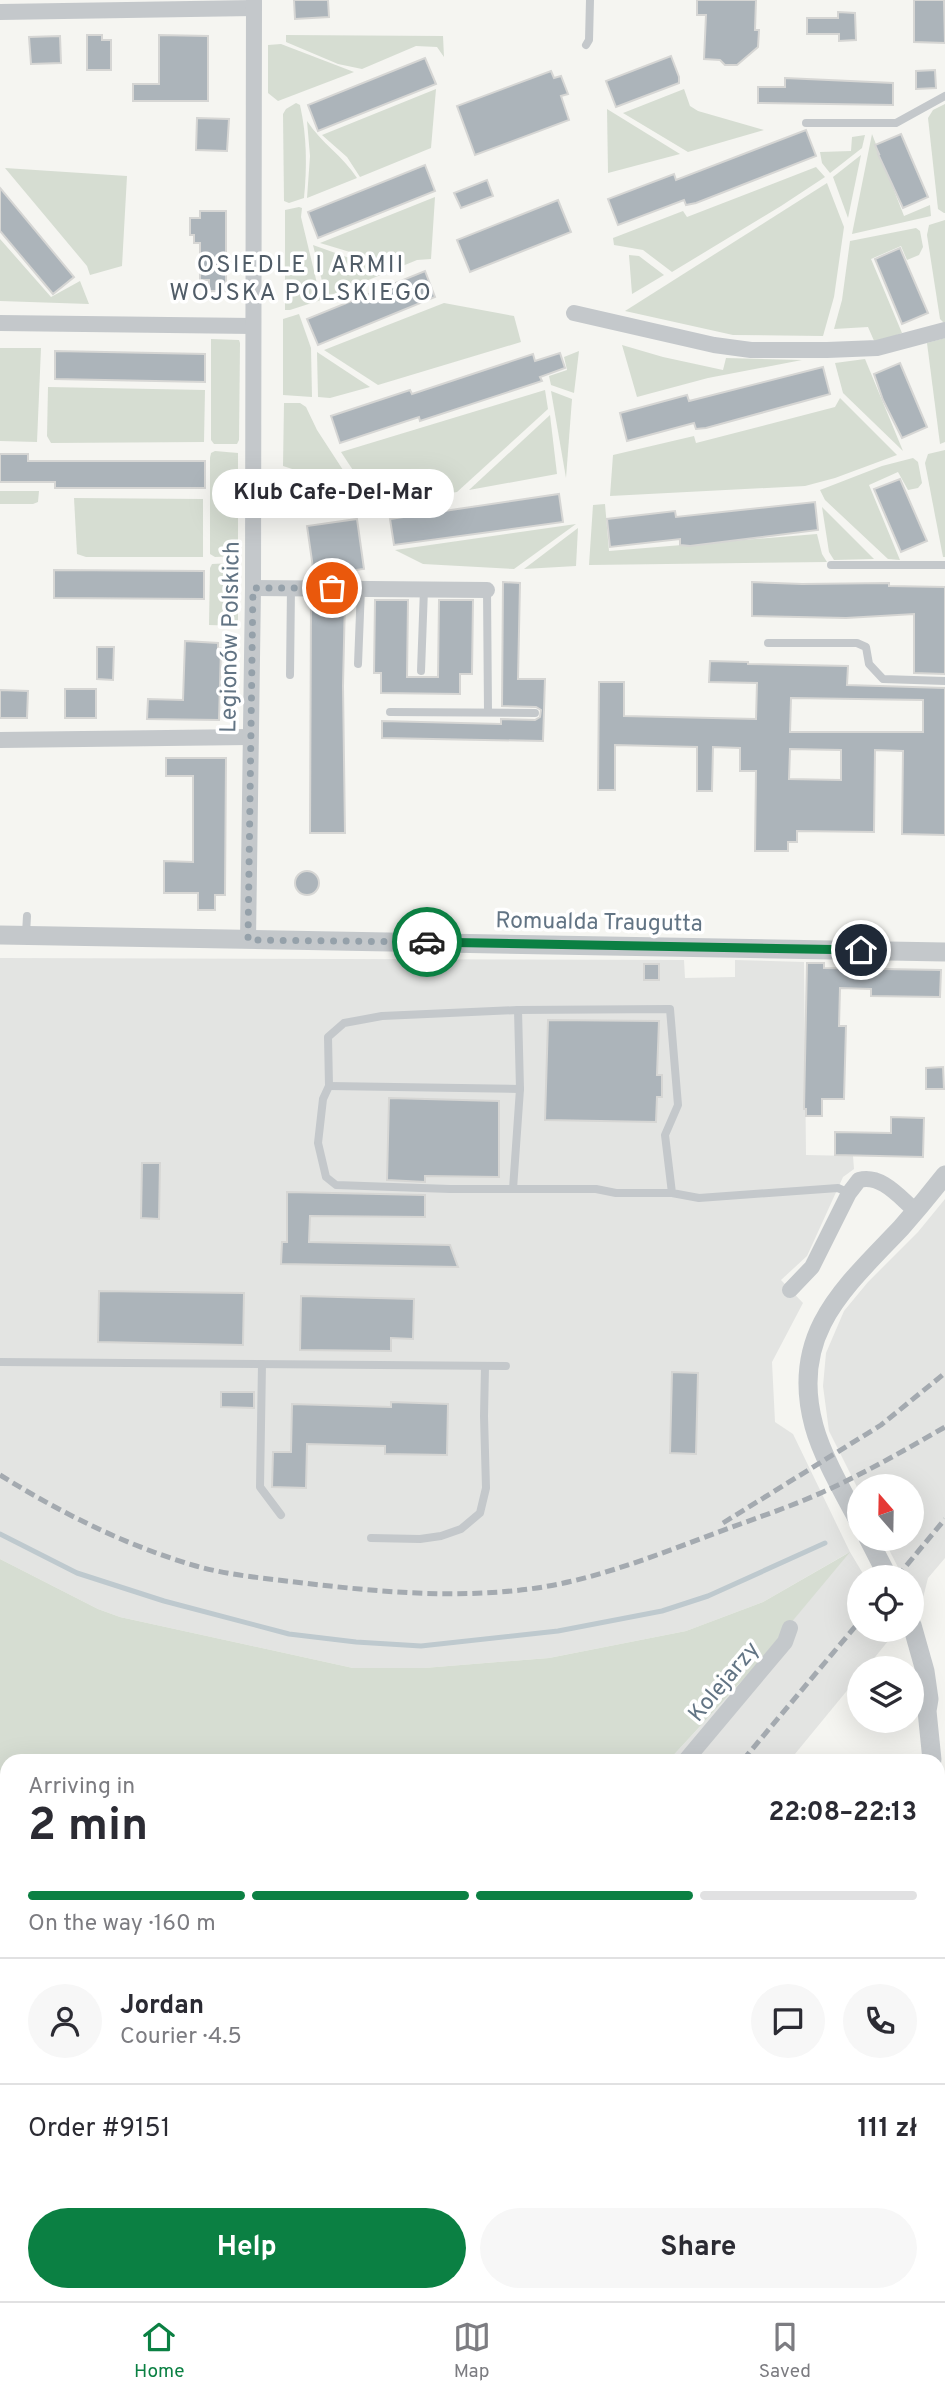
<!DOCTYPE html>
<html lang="en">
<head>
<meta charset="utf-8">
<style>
  body { margin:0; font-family:Overpass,sans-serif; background:#f7f7f7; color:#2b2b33; height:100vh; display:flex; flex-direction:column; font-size:26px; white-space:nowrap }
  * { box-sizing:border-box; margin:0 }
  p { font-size:23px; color:#7c7c81 }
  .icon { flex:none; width:38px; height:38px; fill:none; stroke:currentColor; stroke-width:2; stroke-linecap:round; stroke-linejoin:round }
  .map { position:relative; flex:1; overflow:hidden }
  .side { position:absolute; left:0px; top:1754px; width:945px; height:548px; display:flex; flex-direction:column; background:#fff; border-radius:21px 21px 0 0; box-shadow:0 7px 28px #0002 }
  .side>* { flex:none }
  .needle { width:46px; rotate:340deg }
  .buttons { position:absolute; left:847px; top:1474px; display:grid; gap:14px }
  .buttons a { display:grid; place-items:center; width:77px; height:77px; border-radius:50%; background:#fff; box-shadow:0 7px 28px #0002; font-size:35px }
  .pin { position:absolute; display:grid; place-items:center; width:60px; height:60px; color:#fff; margin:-30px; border:4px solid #fff; border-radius:50%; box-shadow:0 2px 7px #0007 }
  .courier { position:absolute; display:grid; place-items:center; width:70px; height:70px; margin:-35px; border:5px solid #0b8043; border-radius:50%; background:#fff; color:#222; box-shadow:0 2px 9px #0007 }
  .bubble { position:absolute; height:49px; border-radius:24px; background:#fff; box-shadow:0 7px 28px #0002; font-size:23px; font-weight:700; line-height:49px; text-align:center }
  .overview em { font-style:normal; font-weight:700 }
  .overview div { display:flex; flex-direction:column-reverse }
  .overview { display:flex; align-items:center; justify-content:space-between; height:119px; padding:0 28px }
  h1 { font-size:46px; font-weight:700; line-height:52px }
  .bar { display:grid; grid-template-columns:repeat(4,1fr); gap:10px 7px; align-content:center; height:84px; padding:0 28px }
  .bar i { height:9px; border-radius:5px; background:#e1e1e2 }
  .bar .active { background:#0b8043 }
  .bar p { grid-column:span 4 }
  .line { display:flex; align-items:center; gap:18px; padding:0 28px; border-top:2px solid #e1e1e2 }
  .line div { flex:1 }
  .round { display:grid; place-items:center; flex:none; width:74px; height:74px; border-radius:37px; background:#f7f7f7 }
  .primary-button { display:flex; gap:14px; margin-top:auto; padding:14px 28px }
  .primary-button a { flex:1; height:80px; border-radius:42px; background:#0b8043; color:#fff; font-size:28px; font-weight:700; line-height:80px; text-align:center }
  .primary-button a+a { background:#f7f7f7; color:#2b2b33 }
  .menu { display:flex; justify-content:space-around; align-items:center; height:98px; border-top:2px solid #e1e1e2; background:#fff; font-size:19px; color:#7c7c81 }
  .menu a { display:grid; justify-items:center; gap:4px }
  .menu .active { color:#0b8043 }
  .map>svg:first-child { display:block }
  .built { fill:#e3e4e2 }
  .green { fill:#d6ddd2 }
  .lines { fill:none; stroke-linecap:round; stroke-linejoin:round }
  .stream { stroke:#bec9ce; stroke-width:5 }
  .building { fill:#acb4ba; stroke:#d6d6d4; stroke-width:2; fill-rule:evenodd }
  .service { stroke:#c4c8cb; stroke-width:8 }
  .minor { stroke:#c4c8cb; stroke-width:16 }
  .tertiary { stroke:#c4c8cb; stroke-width:19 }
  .rail { stroke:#a4aab0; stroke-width:5; stroke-dasharray:10 5; stroke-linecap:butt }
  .done { stroke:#95a1aa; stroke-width:7; stroke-dasharray:0 12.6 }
  .route { stroke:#0b8043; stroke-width:9 }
  .labels { text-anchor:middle; stroke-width:7; stroke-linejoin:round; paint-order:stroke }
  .street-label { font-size:23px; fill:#627484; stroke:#fff }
  .neighbourhood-label { font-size:24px; letter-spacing:2px; fill:#515d68; stroke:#fff }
</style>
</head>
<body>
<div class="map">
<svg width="945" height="2301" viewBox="0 0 945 2301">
  <rect width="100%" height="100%" fill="#f5f5f1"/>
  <g class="built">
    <path d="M0,958l684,2 1,18 50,-1v-17l69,2 2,193 47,1 1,13 -11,8 -36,79 -26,24 22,23 -31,59 3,60 18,12 57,118 15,25h-6v52h37l3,5 -10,6 -23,28h-7v8l-69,84h-121l82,-89 97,-118 -85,49 -77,29 -137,27 -125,10h-71l-233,-51 -22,-8 -98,-50z"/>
    <path d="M945,1199v359l-17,20 -8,32 -8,-15v-18h-9l-20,-39h29v-52h-53v5l-30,-60 -6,-45 3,-33 18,-42 24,-29 50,-50z"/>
    <path d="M549,2294h328l-2,7h-328z"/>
  </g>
  <g class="green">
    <path d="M286,35l157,1 1,21 -7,-10 -21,-1 -54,23 -24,-5 -52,-22z"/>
    <path d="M281,44l73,28 -76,29 -10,-8v-48z"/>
    <path d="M436,89l-5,59 -71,29 -13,-20 -25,-22z"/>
    <path d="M684,89l6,17 8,5 66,19 -76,22 -65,-39z"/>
    <path d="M296,103l4,2c7,31 7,62 4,93l-15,5 -5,-2 -1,-87 3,-5z"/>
    <path d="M945,104v109h-1l-6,-4 -10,-91 5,-8z"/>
    <path d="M607,109l73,45 -72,19z"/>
    <path d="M307,121c14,22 36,35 50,57l-50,20 3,-42z"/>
    <path d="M872,134l32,82 26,-11 1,11 -79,18z"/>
    <path d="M865,135l-3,13 -32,25 -8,-10 -2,-11 31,-1 1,-14z"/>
    <path d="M861,155l-13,63 -15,-41z"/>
    <path d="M816,167l9,10 -44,29 -109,66 -29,-22 -29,-5 -1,-7 70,-27 4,6z"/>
    <path d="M5,168l122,8 -5,90 -32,9 -3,-9z"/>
    <path d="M827,183l17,44 -10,70 -11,39 -90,-1 -108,-24z"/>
    <path d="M435,197l-4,62 -14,1 -17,7 -80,-24z"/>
    <path d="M299,207l3,1 -1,9 20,83 -31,10h-5v-100z"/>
    <path d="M945,220v102l-1,1 -4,-4 -13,-84 2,-10z"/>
    <path d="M916,228l4,3 3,16 -4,8 -12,5 -6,-14 -30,13 31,74 -27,10 -7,-16 -34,2 8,-29 8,-59z"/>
    <path d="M0,239l51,58 29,-16 9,23 -89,-3z"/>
    <path d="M313,245l42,15 38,10 -67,27z"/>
    <path d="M629,255l10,1 25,19 -32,19z"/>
    <path d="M444,303l70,13 7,26 -143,43 -54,-35z"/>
    <path d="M299,314l12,34 1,49 -29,-2v-76z"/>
    <path d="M945,338v104l-5,2 -13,-101z"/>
    <path d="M211,339l28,1 1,3 -1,97 -2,4h-23l-3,-4z"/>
    <path d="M622,345l41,12 60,13 3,-12 76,2 -94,18 -71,19z"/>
    <path d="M0,348h41l-4,94 -37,-1z"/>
    <path d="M579,351l-5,42 -23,-8 -2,-9 18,-6 -3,-13z"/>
    <path d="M317,352l53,35 -40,11 -12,-1z"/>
    <path d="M865,359l38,92 -60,-58 -8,-30z"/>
    <path d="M48,387l157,3 -1,52 -153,1 -4,-7z"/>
    <path d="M545,390l3,19 -91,83 -63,10 -26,-9 -27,-41z"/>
    <path d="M551,391l21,8 -6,79z"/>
    <path d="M840,398l57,57 -62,23 -30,8 -195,10 3,-41 81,-19 2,7 139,-36z"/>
    <path d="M284,403h16l6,4 11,23 39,60 -73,-24z"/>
    <path d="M550,415l7,59 -88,16z"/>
    <path d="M945,450v107h-2l-18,-94 3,-9z"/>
    <path d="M215,451l23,2v103l-23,1 -5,-3v-96l1,-5z"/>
    <path d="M913,458l5,4 4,21 -4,5 -10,2 -10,-18 -29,13 31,75 -12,-1 -63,-59 -5,-10 62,-24z"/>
    <path d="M0,491h39l-1,11 -5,2h-33z"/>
    <path d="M74,498l129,1v58h-117l-9,-3z"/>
    <path d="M605,504l4,47 208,-17 5,20 5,8 -238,3 4,-60z"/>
    <path d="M822,507l52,52 -40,1 -5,-8z"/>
    <path d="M576,524l-62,45 -91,-5 -28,-14z"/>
    <path d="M578,528l-2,38 -52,3z"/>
    <path d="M212,564l21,-1 5,6v57l-29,-1 1,-57z"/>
    <path d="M850,1552l-99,119 -82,89h-662v139h-7v-340l98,50 22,8 233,51h71l125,-10 137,-27 77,-29z"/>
  </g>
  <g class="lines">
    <path class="stream" d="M0,1534l77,39 87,28 125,33 67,8 65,4 137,-15 104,-20 46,-15 117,-53"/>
  </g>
  <g class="building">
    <path d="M294,0h34l1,17 -34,2z"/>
    <path d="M697,0h59l-1,30h4l-1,17 -21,18h-12l-5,-5 -16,-1 2,-44h-9z"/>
    <path d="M914,0h30l1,43 -31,-1z"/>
    <path d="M838,12l17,1 1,27 -17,1v-7h-32v-16h31z"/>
    <path d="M87,35h15v5h9v30h-24z"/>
    <path d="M159,35l49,1v65h-75v-17h26z"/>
    <path d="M60,36l1,27 -30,1 -2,-27z"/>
    <path d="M671,56l8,21v6l-63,24 -10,-26z"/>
    <path d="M425,58l11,26 -118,47 -10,-26z"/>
    <path d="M935,70l1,18 -20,1v-18z"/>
    <path d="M551,71l3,7 7,-2 7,18 -7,2 8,24 -94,35 -18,-49z"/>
    <path d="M785,78l108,5v22l-135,-2v-16h27z"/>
    <path d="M197,118l32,1 -2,32 -31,-1z"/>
    <path d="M806,130l10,26 -120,47 -10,2 -2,-5 -66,25 -10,-26 66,-25 2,6z"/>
    <path d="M901,134l27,63 -25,11 -25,-54h1l-4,-9z"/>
    <path d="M425,165l10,26 -117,47 -10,-26z"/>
    <path d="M487,180l6,16 -32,12 -7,-15z"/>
    <path d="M0,188l74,89 -21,17 -53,-63z"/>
    <path d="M558,200l13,32 -101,40 -13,-32z"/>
    <path d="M200,211h26v80h-17v-11h-9v-37h-6v-8h-4v-17h10z"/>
    <path d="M900,248l28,65 -26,11 -27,-65z"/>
    <path d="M425,271l10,26 -117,48 -11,-26z"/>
    <path d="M55,351l150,3v28l-150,-3z"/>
    <path d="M560,353l5,15 -25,9 2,4 -122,40 -1,-4 -79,26 -9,-27 79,-26 2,4 121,-40 2,7z"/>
    <path d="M900,363l27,64 -25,11 -19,-38 -9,-26z"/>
    <path d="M823,367l7,27 -124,34 -10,1 -2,-6 -67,18 -7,-28 67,-18 2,6z"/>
    <path d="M0,454h28v7h177v27h-150v-6h-55z"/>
    <path d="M900,479l27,62 -26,11 -27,-63z"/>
    <path d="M559,494l4,28 -169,23 -4,-26z"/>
    <path d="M815,502l3,28 -128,16 -10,-1v-6l-70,8 -3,-28 68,-8 1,6z"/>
    <path d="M357,519l7,50 -50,6 -7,-49z"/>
    <path d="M54,570l150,1v28l-150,-1z"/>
    <path d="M503,582l17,1 -2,96h27l-2,62 -161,-3v-17l119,3v-5l34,1 5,-3 1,-7 -5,-3 -34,-1z"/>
    <path d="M752,582l50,2 87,-1v3l56,1v87l-31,-1v-59l-68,4 -94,-2z"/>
    <path d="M311,599h34l-2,87 2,147h-35z"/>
    <path d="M375,600h33l-1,77h31l1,-77h34l-1,74h-12v20l-79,-1v-20h-7z"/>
    <path d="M185,641l33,2v5h3l-2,72 -72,-1 1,-20 35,1z"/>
    <path d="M97,647h17l-1,33 -16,-1z"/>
    <path d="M710,661l38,1v2l100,2 -1,19 98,3v147l-43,-1 1,-83 -28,-1 -1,82 -77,-1v11h-9v9h-33l1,-80h-16v-23l-27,-1 -1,44h-15v-44l-82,-2v45h-17l1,-108h25v34l132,3 1,-36 -48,-1zM791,698l132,2v32h-133zM790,749l51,1v30l-52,-1z"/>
    <rect x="65" y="689" width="31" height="29"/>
    <path d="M0,690l28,1 -1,27h-27z"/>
    <path d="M166,758h60l-1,137h-10v15h-17v-17h-34v-32l29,1v-86h-27z"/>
    <circle cx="307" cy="883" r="12"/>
    <path d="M807,963h17v5l117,2 -1,27 -69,-1v-7l-31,-1 -1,38h7l-2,73h-22v17h-16v-7h-2z"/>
    <rect x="644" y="964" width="15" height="16"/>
    <path d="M548,1020l111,1 -2,54h5v22h-5l-1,25 -111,-2z"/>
    <path d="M943,1067l1,22h-18v-21z"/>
    <path d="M389,1098l110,3v76l-74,-1v6l-38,-2z"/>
    <path d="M891,1117l33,1 -1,39 -88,-2v-23l56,1z"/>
    <path d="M142,1163h18l-1,56 -18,-1z"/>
    <path d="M287,1192l138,3v22l-115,-1 -1,26 141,3 8,22 -177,-3 1,-22h5z"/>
    <path d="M99,1291l145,2 -1,52 -145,-3z"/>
    <path d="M301,1296l113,3 -1,40 -22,-1v13l-91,-1z"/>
    <path d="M672,1372l26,1 -2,81 -26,-1z"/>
    <path d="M221,1392h33v16l-33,-1z"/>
    <path d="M391,1402l57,2 -1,51 -62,-1v-8l-78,-2 -1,44 -34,-1 1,-35h18l1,-48 99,3z"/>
  </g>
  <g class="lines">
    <g class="service">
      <path d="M586,45l3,-5 1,-40"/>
      <path d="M806,123h90l49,-27"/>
      <path d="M831,565h114"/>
      <path d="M487,590l1,122"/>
      <path d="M768,643h89l9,4 3,17 14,15 62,2"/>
      <path d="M358,664l3,-76"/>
      <path d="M421,671l3,-82"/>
      <path d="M290,675l1,-88"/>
      <path d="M390,712l145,1"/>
      <path d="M26,934l1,-18"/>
      <path d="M329,1086l191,3"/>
      <path d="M513,1189l7,-100 -2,-79"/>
      <path d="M672,1193l-7,-58 13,-30 -8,-96 -152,1 -136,6 -38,7 -16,14 1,49 -6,13 -5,44 8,34 10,8 114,4h146l20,4h56l27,5 139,-10 11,5"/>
      <path d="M0,1362l506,4"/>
      <path d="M262,1364l-2,123 21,28"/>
      <path d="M371,1538l49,1 21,-3 20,-7 19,-16 6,-25 -2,-72 1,-49"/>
    </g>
    <g class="minor">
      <path d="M0,12l254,-4"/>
      <path d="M574,313l140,32 37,5h76l50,-2 68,-18"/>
      <path d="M0,323l253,3"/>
      <path d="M253,588l234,2"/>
      <path d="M0,740l250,-3"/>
      <path d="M248,940l5,-352 1,-588"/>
      <path d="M790,1290l22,-23 37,-74 10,-13c23,-6 41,18 57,31"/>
      <path d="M686,1760l99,-118 5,-14"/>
      <path d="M0,1899h7"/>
      <path d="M0,2210l7,1"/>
      <path d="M160,2294l9,7"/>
      <path d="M229,2301l5,-7"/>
    </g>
    <g class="tertiary">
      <path d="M0,935l945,17"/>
      <path d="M859,1522c-15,-28 -37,-66 -45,-96 -25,-92 30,-138 87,-198 15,-17 30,-35 44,-53"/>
      <path d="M868,1538l20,39"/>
      <path d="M912,1625l13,46 4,28 -2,12 5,49"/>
      <path d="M939,1824l6,36"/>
      <path d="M938,2201l7,-33"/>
      <path d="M917,2301l1,-7"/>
    </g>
    <g class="rail">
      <path d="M0,1475c61,38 127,71 196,91 32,9 66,12 99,16 83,10 166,18 248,5 54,-9 106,-29 157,-48 41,-16 83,-29 123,-47 42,-19 82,-42 122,-65"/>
      <path d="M723,1523l158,-98 64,-52"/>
      <path d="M897,1577l48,-58"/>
      <path d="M743,1760l116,-138"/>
      <path d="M290,2301l5,-7"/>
    </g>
  </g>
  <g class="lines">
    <path class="done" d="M332,588h-79l-5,352 179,2"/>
    <path class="route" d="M427,942l434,8"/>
  </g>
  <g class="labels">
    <g class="street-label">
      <text transform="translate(229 637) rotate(-89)" y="8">Legionów Polskich</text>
      <text transform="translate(599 921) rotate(1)" y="8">Romualda Traugutta</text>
      <text transform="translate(723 1681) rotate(-50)" y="8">Kolejarzy</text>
    </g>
    <g class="neighbourhood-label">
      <text x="301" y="272">OSIEDLE I ARMII<tspan x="301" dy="28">WOJSKA POLSKIEGO</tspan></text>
    </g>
  </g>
</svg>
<div class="buttons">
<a><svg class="needle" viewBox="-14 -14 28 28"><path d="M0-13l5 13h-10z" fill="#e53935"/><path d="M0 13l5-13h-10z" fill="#7c7c81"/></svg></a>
<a><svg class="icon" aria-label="locate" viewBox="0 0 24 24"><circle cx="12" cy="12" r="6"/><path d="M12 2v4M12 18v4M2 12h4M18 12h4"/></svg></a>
<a><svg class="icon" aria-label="layers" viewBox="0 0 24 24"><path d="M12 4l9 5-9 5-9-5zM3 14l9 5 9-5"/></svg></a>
</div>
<div class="pin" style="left:332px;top:588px;background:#ea580c"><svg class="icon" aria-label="bag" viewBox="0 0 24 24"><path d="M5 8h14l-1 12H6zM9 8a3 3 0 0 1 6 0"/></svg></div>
<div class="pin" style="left:861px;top:950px;background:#1f2937"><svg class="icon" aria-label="home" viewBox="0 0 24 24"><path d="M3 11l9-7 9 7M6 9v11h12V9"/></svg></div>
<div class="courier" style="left:427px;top:942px"><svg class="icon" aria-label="car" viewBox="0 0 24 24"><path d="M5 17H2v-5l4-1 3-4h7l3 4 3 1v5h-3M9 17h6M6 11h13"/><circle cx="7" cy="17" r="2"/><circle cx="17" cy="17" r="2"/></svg></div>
<div class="bubble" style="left:212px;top:469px;width:242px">Klub Cafe-Del-Mar</div>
<section class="side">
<div class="overview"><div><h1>2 min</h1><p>Arriving in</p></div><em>22:08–22:13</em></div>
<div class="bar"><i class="active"></i><i class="active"></i><i class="active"></i><i></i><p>On the way · 160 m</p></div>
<div class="line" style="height:126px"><a class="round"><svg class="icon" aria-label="person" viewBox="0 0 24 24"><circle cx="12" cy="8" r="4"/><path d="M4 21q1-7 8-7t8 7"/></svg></a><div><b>Jordan</b><p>Courier · 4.5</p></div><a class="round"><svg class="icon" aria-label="chat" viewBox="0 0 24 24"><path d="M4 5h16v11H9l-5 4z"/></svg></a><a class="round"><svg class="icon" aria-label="phone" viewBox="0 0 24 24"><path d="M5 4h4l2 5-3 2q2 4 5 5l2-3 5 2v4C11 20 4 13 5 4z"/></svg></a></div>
<div class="line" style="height:91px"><div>Order #9151</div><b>111 zł</b></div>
<div class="primary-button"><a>Help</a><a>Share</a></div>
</section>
</div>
<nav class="menu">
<a class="active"><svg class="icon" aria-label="home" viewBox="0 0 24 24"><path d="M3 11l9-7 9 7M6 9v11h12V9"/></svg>Home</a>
<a><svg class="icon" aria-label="map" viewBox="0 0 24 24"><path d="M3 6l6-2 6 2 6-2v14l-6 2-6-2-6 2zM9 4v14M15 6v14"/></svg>Map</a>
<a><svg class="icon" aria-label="saved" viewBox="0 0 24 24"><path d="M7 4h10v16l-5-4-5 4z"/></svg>Saved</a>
</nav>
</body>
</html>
